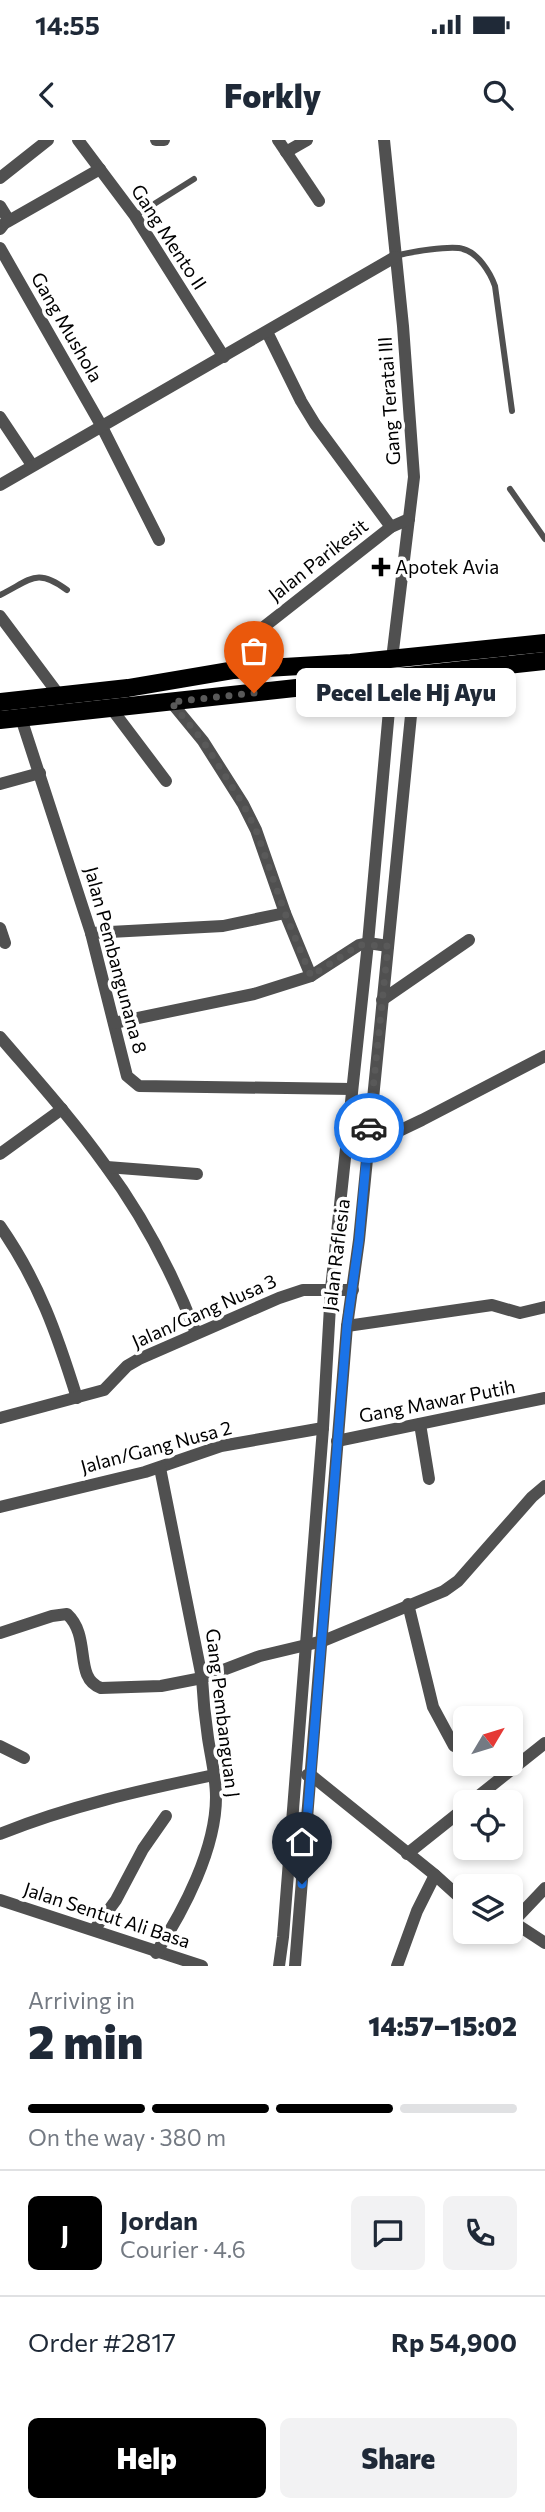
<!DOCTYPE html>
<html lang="en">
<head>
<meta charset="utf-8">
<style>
  body { margin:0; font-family:Commissioner,sans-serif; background:#f2f2f3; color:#1f2937; height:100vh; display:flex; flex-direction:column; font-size:26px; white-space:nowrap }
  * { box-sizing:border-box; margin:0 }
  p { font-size:23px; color:#747a83 }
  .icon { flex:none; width:38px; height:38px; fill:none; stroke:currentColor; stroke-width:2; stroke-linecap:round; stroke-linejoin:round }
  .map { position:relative; height:1826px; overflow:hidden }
  .panel { display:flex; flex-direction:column; background:#fff; flex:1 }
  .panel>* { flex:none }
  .needle { width:46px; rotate:52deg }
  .fabs { position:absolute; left:453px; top:1566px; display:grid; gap:14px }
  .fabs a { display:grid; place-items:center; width:70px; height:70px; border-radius:10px; background:#fff; box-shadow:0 4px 10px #0003; font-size:35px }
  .pin { position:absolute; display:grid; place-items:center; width:60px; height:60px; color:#fff; margin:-72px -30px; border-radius:50% 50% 50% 0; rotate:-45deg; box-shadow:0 0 7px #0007 }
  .pin .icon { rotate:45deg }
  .courier { position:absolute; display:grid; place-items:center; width:70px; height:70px; margin:-35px; border:5px solid #1a73e8; border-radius:50%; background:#fff; color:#222; box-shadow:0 2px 9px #0007 }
  .bubble { position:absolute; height:49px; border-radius:10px; background:#fff; box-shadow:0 4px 10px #0003; font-size:23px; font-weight:800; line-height:49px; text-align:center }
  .overview em { font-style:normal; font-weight:800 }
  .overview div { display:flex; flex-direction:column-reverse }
  .overview { display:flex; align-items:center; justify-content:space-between; height:119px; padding:0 28px }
  h1 { font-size:46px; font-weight:800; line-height:52px }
  .bar { display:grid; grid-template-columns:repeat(4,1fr); gap:10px 7px; align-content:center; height:84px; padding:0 28px }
  .bar i { height:9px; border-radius:5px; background:#e0e1e3 }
  .bar .selected { background:#000 }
  .bar p { grid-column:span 4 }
  .line { display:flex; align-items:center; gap:18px; padding:0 28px; border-top:2px solid #e0e1e3 }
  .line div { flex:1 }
  .round { display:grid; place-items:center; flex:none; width:74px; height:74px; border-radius:10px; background:#f2f2f3 }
  .cta { display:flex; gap:14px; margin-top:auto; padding:14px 28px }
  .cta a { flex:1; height:80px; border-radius:10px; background:#000; color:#fff; font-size:28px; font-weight:800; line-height:80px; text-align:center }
  .cta a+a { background:#f2f2f3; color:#1f2937 }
  .status { display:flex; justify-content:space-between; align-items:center; height:49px; padding:0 35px; background:#fff; direction:ltr }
  .status svg { height:19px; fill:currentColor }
  header { display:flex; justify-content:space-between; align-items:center; height:91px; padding:0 28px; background:#fff; font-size:32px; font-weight:800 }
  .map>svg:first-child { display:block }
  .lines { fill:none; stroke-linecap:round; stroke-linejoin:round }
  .service { stroke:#505050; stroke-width:6 }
  .minor { stroke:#505050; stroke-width:12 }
  .primary { stroke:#000; stroke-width:18 }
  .done { stroke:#595959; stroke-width:7; stroke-dasharray:0 12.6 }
  .route { stroke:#1a73e8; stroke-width:9 }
  .poi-dot { fill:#000; stroke:#fff; stroke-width:2.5 }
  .labels { text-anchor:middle; stroke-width:7; stroke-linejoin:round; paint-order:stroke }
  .street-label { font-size:19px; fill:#000; stroke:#fff }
  .poi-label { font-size:19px; fill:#000; stroke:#fff; text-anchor:start }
</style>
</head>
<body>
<div class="status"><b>14:55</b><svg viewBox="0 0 49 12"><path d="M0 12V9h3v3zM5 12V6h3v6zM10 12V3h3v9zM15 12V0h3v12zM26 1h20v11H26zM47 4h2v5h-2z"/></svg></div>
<header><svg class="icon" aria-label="back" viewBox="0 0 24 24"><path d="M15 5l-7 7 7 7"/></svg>Forkly<svg class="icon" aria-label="search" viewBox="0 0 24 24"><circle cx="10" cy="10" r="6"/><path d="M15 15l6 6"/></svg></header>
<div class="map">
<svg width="545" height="1826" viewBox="0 0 545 1826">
  <rect width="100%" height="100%" fill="#fff"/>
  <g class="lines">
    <g class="service">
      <path d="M135,76l59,-37"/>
      <path d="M397,116c11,-4 55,-11 66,-7 15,4 27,23 32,37l17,125"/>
      <path d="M510,349l35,50"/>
      <path d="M0,455c31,-15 36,-28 67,-5"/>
    </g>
    <g class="minor">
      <path d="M78,0l57,76 89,141"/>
      <path d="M156,0h8"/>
      <path d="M278,0l41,61"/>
      <path d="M384,0l19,186 11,151 -22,182"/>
      <path d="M286,12l21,-12"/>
      <path d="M0,38l48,-38"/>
      <path d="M0,66l8,13 -8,10"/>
      <path d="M7,82l93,-53"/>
      <path d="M0,108l101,177 58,115"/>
      <path d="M267,192l34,69 14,23 76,103"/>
      <path d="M0,277l32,48"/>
      <path d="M0,345l395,-228"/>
      <path d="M0,476l59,79"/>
      <path d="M234,530l3,-12 14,-21 140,-110 18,-8"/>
      <path d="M171,562l32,39 40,63 13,26 29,83 26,63"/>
      <path d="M111,568l55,73"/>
      <path d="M21,578l70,215 36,143 12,10 213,3"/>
      <path d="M0,644l40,-11"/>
      <path d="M0,788l5,15"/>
      <path d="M91,793l132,-7 62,-13"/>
      <path d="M382,860l87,-60"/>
      <path d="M114,883l140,-29 57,-18 48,-31 9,-2 20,3"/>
      <path d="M0,897c36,42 73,83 105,128 38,51 68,109 91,168"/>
      <path d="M368,1002l12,-2 42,-20 123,-64"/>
      <path d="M0,1014l62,-45"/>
      <path d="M107,1027l90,7"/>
      <path d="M0,1086c39,56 57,108 77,172"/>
      <path d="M347,1186l145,-21 28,8 25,-6"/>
      <path d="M0,1278l104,-28 23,-24 12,-7 140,-61 24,-8h50"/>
      <path d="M420,1284l9,55"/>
      <path d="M337,1301l208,-43"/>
      <path d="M0,1367l145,-35 76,-26 102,-18"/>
      <path d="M408,1464l25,103 21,39"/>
      <path d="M0,1493l52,-17 15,-2c25,23 6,64 34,74l60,-2 41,-8 58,-22 63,-15 121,-50 14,-10 74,-84 13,-11"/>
      <path d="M0,1606l24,12"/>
      <path d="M307,1635l5,1 123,99 31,28"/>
      <path d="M471,1662l74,-59"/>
      <path d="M0,1694c69,-28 142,-44 214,-59"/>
      <path d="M407,1714l59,-47"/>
      <path d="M0,1760l202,66"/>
      <path d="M513,1782l32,21"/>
      <path d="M511,1784l34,-36"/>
      <path d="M94,1790l22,-30 27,-51 23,-33"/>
      <path d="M156,1813c28,-43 60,-104 60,-156 0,-20 -5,-39 -8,-59 -3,-20 -5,-40 -6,-60l-42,-210"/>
      <path d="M279,1826l4,-29 40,-509 8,-139 37,-346 24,-266"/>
      <path d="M295,1826l52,-640 12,-86 56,-565"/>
      <path d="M397,1826l20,-55 18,-36"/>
    </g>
    <g class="primary">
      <path d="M0,562l128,-14 106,-18 117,-7 194,-20"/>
      <path d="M0,580l545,-59"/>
    </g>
  </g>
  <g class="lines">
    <path class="done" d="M254,553l-83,9 32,39 40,63 13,26 29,83 26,63 48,-31 29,1 -19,182"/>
    <path class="route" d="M302,1744l45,-559 12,-85 10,-112"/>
  </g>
  <path class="poi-dot" d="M377.5 416.5h7v7h7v7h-7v7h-7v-7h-7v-7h7z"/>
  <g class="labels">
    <g class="street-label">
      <text transform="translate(169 97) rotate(57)" y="7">Gang Mento II</text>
      <text transform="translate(67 187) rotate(60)" y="7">Gang Mushola</text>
      <text transform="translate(389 261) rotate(-94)" y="7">Gang Teratai III</text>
      <text transform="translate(318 420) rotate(-38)" y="7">Jalan Parikesit</text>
      <text transform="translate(116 820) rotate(75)" y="7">Jalan Pembangunana 8</text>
      <text transform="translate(336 1115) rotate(-83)" y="7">Jalan Raflesia</text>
      <text transform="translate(204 1171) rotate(-24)" y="7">Jalan/Gang Nusa 3</text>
      <text transform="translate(437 1261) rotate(-11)" y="7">Gang Mawar Putih</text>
      <text transform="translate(156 1307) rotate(-15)" y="7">Jalan/Gang Nusa 2</text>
      <text transform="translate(223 1573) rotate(83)" y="7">Gang Pembanguan J</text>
      <text transform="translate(107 1775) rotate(18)" y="7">Jalan Sentut Ali Basa</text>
    </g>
    <g class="poi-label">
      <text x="395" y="434">Apotek Avia</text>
    </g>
  </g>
</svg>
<div class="fabs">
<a><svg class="needle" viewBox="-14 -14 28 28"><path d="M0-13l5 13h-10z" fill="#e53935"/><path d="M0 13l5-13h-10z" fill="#747a83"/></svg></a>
<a><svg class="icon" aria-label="locate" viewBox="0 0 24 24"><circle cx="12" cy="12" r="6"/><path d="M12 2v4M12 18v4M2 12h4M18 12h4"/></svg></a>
<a><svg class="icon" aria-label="layers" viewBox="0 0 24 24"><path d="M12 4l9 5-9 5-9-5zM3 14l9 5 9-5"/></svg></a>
</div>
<div class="pin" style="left:254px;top:553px;background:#ea580c"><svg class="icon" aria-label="bag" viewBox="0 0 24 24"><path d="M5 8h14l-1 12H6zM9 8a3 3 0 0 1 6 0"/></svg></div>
<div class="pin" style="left:302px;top:1744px;background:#1f2937"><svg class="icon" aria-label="home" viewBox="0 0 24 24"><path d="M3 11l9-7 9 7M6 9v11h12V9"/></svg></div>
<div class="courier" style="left:369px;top:988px"><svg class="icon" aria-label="car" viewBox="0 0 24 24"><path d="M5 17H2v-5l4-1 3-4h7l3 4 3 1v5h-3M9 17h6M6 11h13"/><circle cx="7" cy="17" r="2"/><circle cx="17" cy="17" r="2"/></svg></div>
<div class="bubble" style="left:296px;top:528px;width:220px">Pecel Lele Hj Ayu</div>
</div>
<section class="panel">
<div class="overview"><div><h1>2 min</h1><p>Arriving in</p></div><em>14:57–15:02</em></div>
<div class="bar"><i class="selected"></i><i class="selected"></i><i class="selected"></i><i></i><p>On the way · 380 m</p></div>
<div class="line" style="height:126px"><b class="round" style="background:#000;color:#fff">J</b><div><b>Jordan</b><p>Courier · 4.6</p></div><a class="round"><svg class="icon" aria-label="chat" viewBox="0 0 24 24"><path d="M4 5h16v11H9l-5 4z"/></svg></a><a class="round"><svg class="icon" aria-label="phone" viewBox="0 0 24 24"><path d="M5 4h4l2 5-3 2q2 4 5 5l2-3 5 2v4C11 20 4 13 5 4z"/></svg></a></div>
<div class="line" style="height:91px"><div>Order #2817</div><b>Rp 54,900</b></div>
<div class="cta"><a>Help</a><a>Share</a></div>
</section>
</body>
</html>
